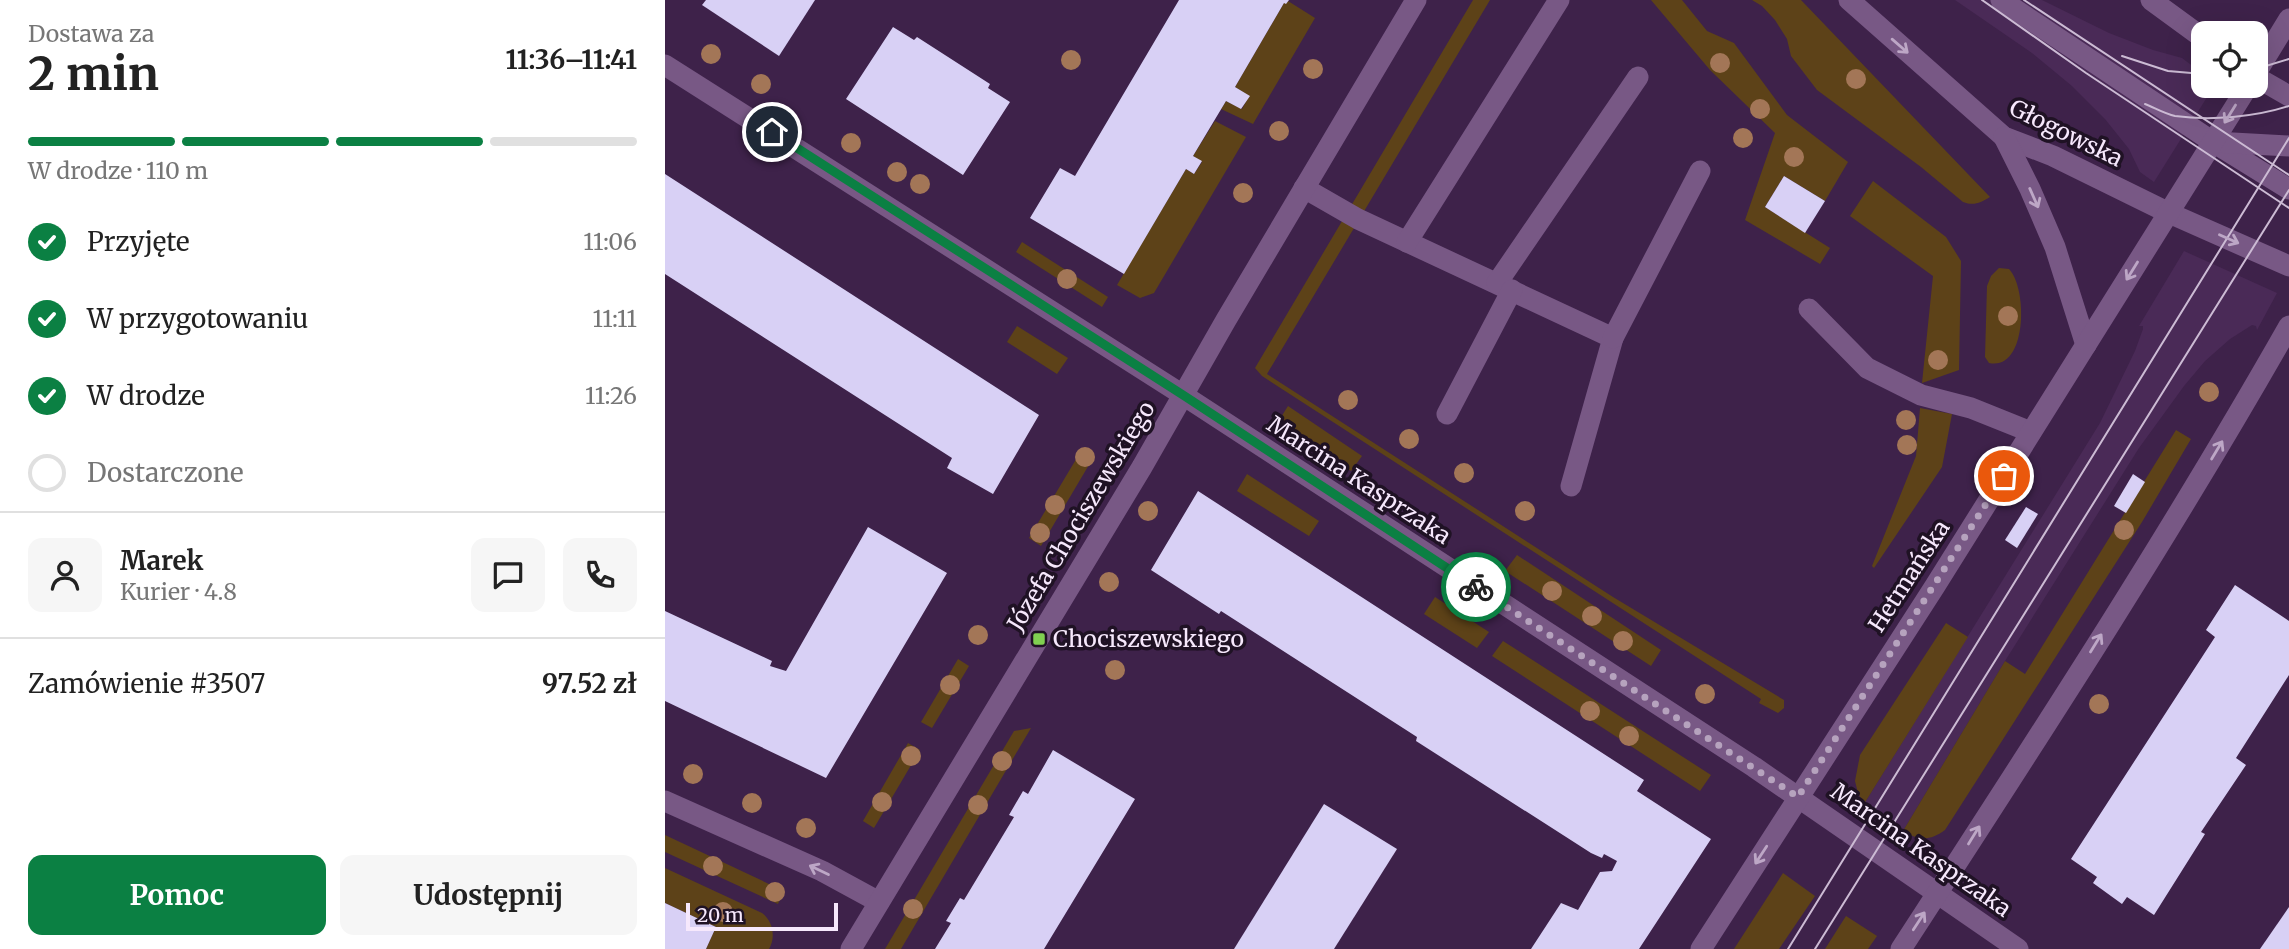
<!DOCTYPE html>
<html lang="pl">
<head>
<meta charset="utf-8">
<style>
  body { margin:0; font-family:Merriweather,serif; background:#f6f6f6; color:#222; height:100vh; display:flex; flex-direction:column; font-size:26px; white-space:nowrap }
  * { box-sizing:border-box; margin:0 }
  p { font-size:23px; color:#767676 }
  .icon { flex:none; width:38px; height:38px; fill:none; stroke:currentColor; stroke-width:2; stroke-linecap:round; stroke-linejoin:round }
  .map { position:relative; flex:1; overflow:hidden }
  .sheet { display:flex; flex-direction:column; background:#fff; width:665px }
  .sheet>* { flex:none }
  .tools { position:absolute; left:1526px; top:21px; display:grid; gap:14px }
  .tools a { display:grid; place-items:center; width:77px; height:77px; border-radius:14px; background:#fff; box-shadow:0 7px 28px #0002; font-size:35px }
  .scale { position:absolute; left:21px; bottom:18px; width:152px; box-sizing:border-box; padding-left:7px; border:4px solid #f6e8fc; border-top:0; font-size:19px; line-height:24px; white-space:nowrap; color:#f6e8fc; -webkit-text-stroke:5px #1f1224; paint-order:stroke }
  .pin { position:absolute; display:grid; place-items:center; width:60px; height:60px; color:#fff; margin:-30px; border:4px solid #fff; border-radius:50%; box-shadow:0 2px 7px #0007 }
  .courier { position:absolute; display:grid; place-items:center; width:70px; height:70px; margin:-35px; border:5px solid #0b8043; border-radius:50%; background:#fff; color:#222; box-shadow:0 2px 9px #0007 }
  .head em { font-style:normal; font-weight:700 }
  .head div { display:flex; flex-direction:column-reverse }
  .head { display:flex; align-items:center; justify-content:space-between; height:119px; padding:0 28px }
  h1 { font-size:46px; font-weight:700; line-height:52px }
  .bar { display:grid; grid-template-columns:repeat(4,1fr); gap:10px 7px; align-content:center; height:84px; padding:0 28px }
  .bar i { height:9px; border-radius:5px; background:#e0e0e0 }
  .bar .current { background:#0b8043 }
  .bar p { grid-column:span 4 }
  .line { display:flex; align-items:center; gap:18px; padding:0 28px; border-top:2px solid #e0e0e0 }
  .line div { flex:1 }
  .round { display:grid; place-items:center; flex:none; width:74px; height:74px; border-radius:14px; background:#f6f6f6 }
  ol { padding:0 28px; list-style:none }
  li { display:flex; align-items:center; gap:21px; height:77px }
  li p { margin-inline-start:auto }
  li .icon { padding:7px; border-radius:50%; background:#0b8043; color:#fff; stroke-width:4 }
  li:last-child { color:#767676 }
  li i { width:38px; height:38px; border:4px solid #e0e0e0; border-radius:50% }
  .primary-button { display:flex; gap:14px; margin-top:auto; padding:14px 28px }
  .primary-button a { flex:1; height:80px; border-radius:14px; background:#0b8043; color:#fff; font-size:28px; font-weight:700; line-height:80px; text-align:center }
  .primary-button a+a { background:#f6f6f6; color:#222 }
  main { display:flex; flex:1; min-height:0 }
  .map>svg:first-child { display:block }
  .built { fill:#4a2a57 }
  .green { fill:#5d4218 }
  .building { fill:#d8d0f5 }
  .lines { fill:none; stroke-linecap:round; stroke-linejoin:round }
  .service { stroke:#785885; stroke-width:21 }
  .minor { stroke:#785885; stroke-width:21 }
  .tertiary { stroke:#785885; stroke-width:21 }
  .secondary { stroke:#785885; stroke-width:21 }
  .tram { stroke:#ccbbd4; stroke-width:2 }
  .tree { fill:#a37657 }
  .oneway { stroke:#bda7c6 }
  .done { stroke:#b6a3be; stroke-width:7; stroke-dasharray:0 12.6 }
  .route { stroke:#0b8043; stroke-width:9 }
  .poi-dot { fill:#80d051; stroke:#1f1224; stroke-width:2.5 }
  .labels { text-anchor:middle; stroke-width:7; stroke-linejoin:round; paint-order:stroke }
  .street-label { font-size:23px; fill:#f6e8fc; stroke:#1f1224 }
  .poi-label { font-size:23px; fill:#f6e8fc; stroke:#1f1224; text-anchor:start }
</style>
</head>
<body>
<main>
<section class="sheet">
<div class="head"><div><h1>2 min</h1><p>Dostawa za</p></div><em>11:36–11:41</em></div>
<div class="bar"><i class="current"></i><i class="current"></i><i class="current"></i><i></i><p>W drodze · 110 m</p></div>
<ol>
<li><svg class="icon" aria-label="check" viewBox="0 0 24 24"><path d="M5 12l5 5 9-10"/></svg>Przyjęte<p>11:06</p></li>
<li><svg class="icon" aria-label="check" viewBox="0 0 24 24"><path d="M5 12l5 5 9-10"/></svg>W przygotowaniu<p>11:11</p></li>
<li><svg class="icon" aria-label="check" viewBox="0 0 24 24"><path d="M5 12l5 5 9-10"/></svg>W drodze<p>11:26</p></li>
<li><i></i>Dostarczone</li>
</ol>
<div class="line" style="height:126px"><a class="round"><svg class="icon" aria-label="person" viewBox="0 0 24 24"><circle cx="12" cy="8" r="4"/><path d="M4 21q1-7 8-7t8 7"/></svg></a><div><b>Marek</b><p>Kurier · 4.8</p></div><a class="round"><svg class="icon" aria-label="chat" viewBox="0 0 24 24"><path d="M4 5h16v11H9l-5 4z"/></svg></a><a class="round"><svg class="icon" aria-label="phone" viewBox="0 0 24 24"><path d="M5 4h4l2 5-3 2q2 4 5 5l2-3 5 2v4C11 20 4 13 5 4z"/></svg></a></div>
<div class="line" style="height:91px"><div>Zamówienie #3507</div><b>97.52 zł</b></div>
<div class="primary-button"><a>Pomoc</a><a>Udostępnij</a></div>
</section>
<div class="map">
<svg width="1624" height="949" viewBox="0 0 1624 949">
  <rect width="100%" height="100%" fill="#3e224a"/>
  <g class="built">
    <path d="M1290,0h87l67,33 44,17 29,8 21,16v12h11l-60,96 -14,-10 -11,-23 -24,-30 -33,-33 -40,-33z"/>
    <path d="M1519,251l93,42 -20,37 -1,-4 -4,-1 -22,14 -25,22 -21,25 -45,62 -134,213 -102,170 -39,-27 236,-381 35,-72 8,-22v-3h-4z"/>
  </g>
  <g class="green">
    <path d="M808,0h17l-223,374 346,223 171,103v8l-6,5 -19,-10 2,-4 -499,-323 -7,-8z"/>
    <path d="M986,0h31l25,31 27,12 53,72 61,47 -23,39 -41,-25 -19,31 65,41 -10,16 -75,-44 30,-87 -65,-63z"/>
    <path d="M1087,0h49l189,197c-10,6 -16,9 -27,5l-42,-35 -104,-77 -26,-34 -4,-17 -12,-19 -13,-14z"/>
    <path d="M623,1l27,17 -62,106 -32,-15 5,-8 16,8 7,-13 -14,-9 49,-84z"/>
    <path d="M550,121l31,16 -92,156 -14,5 -23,-13 69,-116 8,5 8,-12 -9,-6z"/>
    <path d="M1208,181l73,56 15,24 -2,109 -37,13 11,-107 -83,-60z"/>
    <path d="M357,242l86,55 -6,10 -86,-55z"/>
    <path d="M1334,268l10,1c19,20 18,102 -20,94l-4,-6 2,-71 4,-10z"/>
    <path d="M352,326l51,32 -11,16 -50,-32z"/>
    <path d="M623,406l74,50 -11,15 -73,-49z"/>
    <path d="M1255,408l32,6 -10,53 -68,101 -2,-2 44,-110z"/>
    <path d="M1511,430l15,9 -49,83 -197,308c-15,11 -26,11 -42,1l102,-170 20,13z"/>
    <path d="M416,451l12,7 -52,88 -12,-8z"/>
    <path d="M582,474l72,47 -10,15 -72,-45z"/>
    <path d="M852,555l144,95 -10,16 -146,-95z"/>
    <path d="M770,597l54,35 -12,16 -53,-34z"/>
    <path d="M1281,623l22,14 -104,167 -6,-11 -3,-12 5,-26z"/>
    <path d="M838,641l208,134 -11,16 -208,-135z"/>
    <path d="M293,659l11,7 -37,62 -11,-6z"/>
    <path d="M366,728l-130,221h-16l129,-218z"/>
    <path d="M243,743l12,7 -46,78 -11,-7z"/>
    <path d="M0,835l119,56 -6,13 -113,-52z"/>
    <path d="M0,868l97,45c11,8 14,24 7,36h-63l10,-22 -51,-24z"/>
    <path d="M1118,873l32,23 -36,53h-45z"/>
    <path d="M1181,916l31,20 -9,13h-43z"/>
  </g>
  <g class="building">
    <path d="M41,0h109l-36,56 -77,-51z"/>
    <path d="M514,0h110l-3,4 -2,-1 -49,84 15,9 -9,13 -15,-8 -33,55 9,5 -8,13 -8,-5 -62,105 -94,-56 30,-50 15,8z"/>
    <path d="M228,27l21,13 3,-3 73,47 -2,4 22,14 -47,73 -117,-76z"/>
    <path d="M0,174l374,241 -46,79 -46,-26 5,-10 -287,-184z"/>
    <path d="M1119,176l41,25 -20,32 -40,-26z"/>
    <path d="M1468,474l12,8 -19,31 -12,-7z"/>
    <path d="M533,491l446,289 -7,11 74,48 -72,110h-108l30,-46 17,7 22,-38 12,-1 5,-10 -13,-7 -2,4 -11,-5 -175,-112 1,-4 -196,-126 -2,3 -68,-44z"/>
    <path d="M1361,507l12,7 -21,34 -12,-8z"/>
    <path d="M203,527l79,46 -121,205 -161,-77v-90l107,50 -2,5 16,5z"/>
    <path d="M1570,585l54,36v54l-53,83 10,7 -45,67 4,2 -51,81 -27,-18 -5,7 -29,-21 4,-6 -26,-18 144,-222 -9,-7z"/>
    <path d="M388,750l82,49 -91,150h-109l16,-26 -5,-2 14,-23 4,2 50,-83 -5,-2 14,-24 5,3z"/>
    <path d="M659,804l73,45 -63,100h-100z"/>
    <path d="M0,903l51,24 -10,22h-41z"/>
    <path d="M1624,907v42h-29z"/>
  </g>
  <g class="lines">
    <g class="service">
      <path d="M1336,0l212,142 76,47"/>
      <path d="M1550,142l74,4"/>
      <path d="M639,188l54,31 255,119 -42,148"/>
      <path d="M742,242l152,-242"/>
      <path d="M832,283l141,-206"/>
      <path d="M1144,309l58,59 54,27 50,13 60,24"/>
      <path d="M948,338l87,-167"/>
      <path d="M782,414l65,-124"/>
    </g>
    <g class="minor">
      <path d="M0,65l518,330 571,372 264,182"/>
      <path d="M0,801l157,70 57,31"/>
      <path d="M186,949l291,-482 84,-147 190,-320"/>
    </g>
    <g class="tertiary">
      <path d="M1184,0l155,137 49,19 116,57 120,53"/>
      <path d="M1486,0l52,38"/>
      <path d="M1591,77l33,19"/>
      <path d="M1339,137l26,52 25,58 31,98"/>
    </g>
    <g class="secondary">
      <path d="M1591,73l33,-54"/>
      <path d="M1036,949l234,-363 313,-500"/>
      <path d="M1236,949c133,-205 267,-410 388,-623"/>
    </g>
    <g class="tram">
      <path d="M1317,0l104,73 203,135"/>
      <path d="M1359,0l265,175"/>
      <path d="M1457,56l46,15 35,3"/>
      <path d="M1591,69l33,-10"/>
      <path d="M1480,104c10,4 20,10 30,12 36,5 80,1 114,-10"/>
      <path d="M1123,949l501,-811"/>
      <path d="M1150,949l474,-759"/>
    </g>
  </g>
  <g class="tree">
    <circle cx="46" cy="54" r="10"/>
    <circle cx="406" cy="60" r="10"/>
    <circle cx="1055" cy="63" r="10"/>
    <circle cx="648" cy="69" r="10"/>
    <circle cx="1191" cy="79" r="10"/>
    <circle cx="96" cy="84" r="10"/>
    <circle cx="1095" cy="109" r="10"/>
    <circle cx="614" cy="131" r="10"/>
    <circle cx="1078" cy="138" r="10"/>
    <circle cx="186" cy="143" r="10"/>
    <circle cx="1129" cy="157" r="10"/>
    <circle cx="232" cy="172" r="10"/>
    <circle cx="255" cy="184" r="10"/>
    <circle cx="578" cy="193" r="10"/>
    <circle cx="402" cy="279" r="10"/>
    <circle cx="1343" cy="316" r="10"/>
    <circle cx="1273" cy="360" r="10"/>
    <circle cx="1544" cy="392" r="10"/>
    <circle cx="683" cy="400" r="10"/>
    <circle cx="1241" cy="420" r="10"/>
    <circle cx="744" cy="439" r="10"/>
    <circle cx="1242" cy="445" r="10"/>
    <circle cx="420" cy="457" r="10"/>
    <circle cx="799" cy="473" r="10"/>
    <circle cx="390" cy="505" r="10"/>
    <circle cx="483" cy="511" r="10"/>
    <circle cx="860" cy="511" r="10"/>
    <circle cx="1459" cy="530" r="10"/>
    <circle cx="375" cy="533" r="10"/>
    <circle cx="444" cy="582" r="10"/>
    <circle cx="887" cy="591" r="10"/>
    <circle cx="927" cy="616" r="10"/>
    <circle cx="313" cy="635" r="10"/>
    <circle cx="958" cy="641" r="10"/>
    <circle cx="450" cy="670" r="10"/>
    <circle cx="285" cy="685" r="10"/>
    <circle cx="1040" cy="694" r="10"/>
    <circle cx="1434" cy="704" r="10"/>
    <circle cx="925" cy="711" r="10"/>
    <circle cx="964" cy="736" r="10"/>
    <circle cx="246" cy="756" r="10"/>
    <circle cx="337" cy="761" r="10"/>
    <circle cx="28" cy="774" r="10"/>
    <circle cx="217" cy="802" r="10"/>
    <circle cx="87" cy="803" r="10"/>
    <circle cx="313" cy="805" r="10"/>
    <circle cx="141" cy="828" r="10"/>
    <circle cx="48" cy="866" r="10"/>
    <circle cx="110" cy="892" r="10"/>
    <circle cx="248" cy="909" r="10"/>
    <circle cx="58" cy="912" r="10"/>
  </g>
  <defs><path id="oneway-shaft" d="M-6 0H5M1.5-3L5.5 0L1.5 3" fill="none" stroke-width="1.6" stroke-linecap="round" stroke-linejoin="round" transform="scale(1.75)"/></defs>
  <g class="oneway">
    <use href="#oneway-shaft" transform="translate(1235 46) rotate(41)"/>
    <use href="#oneway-shaft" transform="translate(1565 114) rotate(122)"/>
    <use href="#oneway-shaft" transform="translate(1369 198) rotate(66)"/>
    <use href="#oneway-shaft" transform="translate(1564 239) rotate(24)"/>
    <use href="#oneway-shaft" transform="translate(1467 271) rotate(122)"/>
    <use href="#oneway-shaft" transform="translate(1552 450) rotate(-59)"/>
    <use href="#oneway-shaft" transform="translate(1431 643) rotate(-58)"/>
    <use href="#oneway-shaft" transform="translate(1309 835) rotate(-58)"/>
    <use href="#oneway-shaft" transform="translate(1096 855) rotate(123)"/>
    <use href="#oneway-shaft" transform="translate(154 870) rotate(-154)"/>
    <use href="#oneway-shaft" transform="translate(1254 921) rotate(-57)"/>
  </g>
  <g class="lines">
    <path class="done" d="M811,587l322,210 206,-321"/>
    <path class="route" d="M107,132l411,263 293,192"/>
  </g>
  <rect class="poi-dot" x="367" y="632" width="14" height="14" rx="3.5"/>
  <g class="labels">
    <g class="street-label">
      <text transform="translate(1401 133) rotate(26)" y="8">Głogowska</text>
      <text transform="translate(694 480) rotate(33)" y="8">Marcina Kasprzaka</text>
      <text transform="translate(416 516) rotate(-59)" y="8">Józefa Chociszewskiego</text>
      <text transform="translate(1244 576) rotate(-57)" y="8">Hetmańska</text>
      <text transform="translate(1256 850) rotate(35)" y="8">Marcina Kasprzaka</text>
    </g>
    <g class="poi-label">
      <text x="388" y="647">Chociszewskiego</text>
    </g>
  </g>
</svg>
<div class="tools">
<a><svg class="icon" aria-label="locate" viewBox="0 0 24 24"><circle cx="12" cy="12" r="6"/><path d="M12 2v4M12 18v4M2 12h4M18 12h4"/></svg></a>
</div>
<div class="scale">20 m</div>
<div class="pin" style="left:1339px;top:476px;background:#ea580c"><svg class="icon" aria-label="bag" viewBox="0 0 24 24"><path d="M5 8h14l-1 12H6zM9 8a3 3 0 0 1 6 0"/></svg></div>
<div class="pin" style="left:107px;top:132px;background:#1f2937"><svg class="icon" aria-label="home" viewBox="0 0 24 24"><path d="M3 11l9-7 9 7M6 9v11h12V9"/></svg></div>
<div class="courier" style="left:811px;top:587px"><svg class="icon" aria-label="bike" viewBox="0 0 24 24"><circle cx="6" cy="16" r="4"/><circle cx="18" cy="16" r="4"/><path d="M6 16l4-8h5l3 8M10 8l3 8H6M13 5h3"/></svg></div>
</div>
</main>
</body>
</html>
